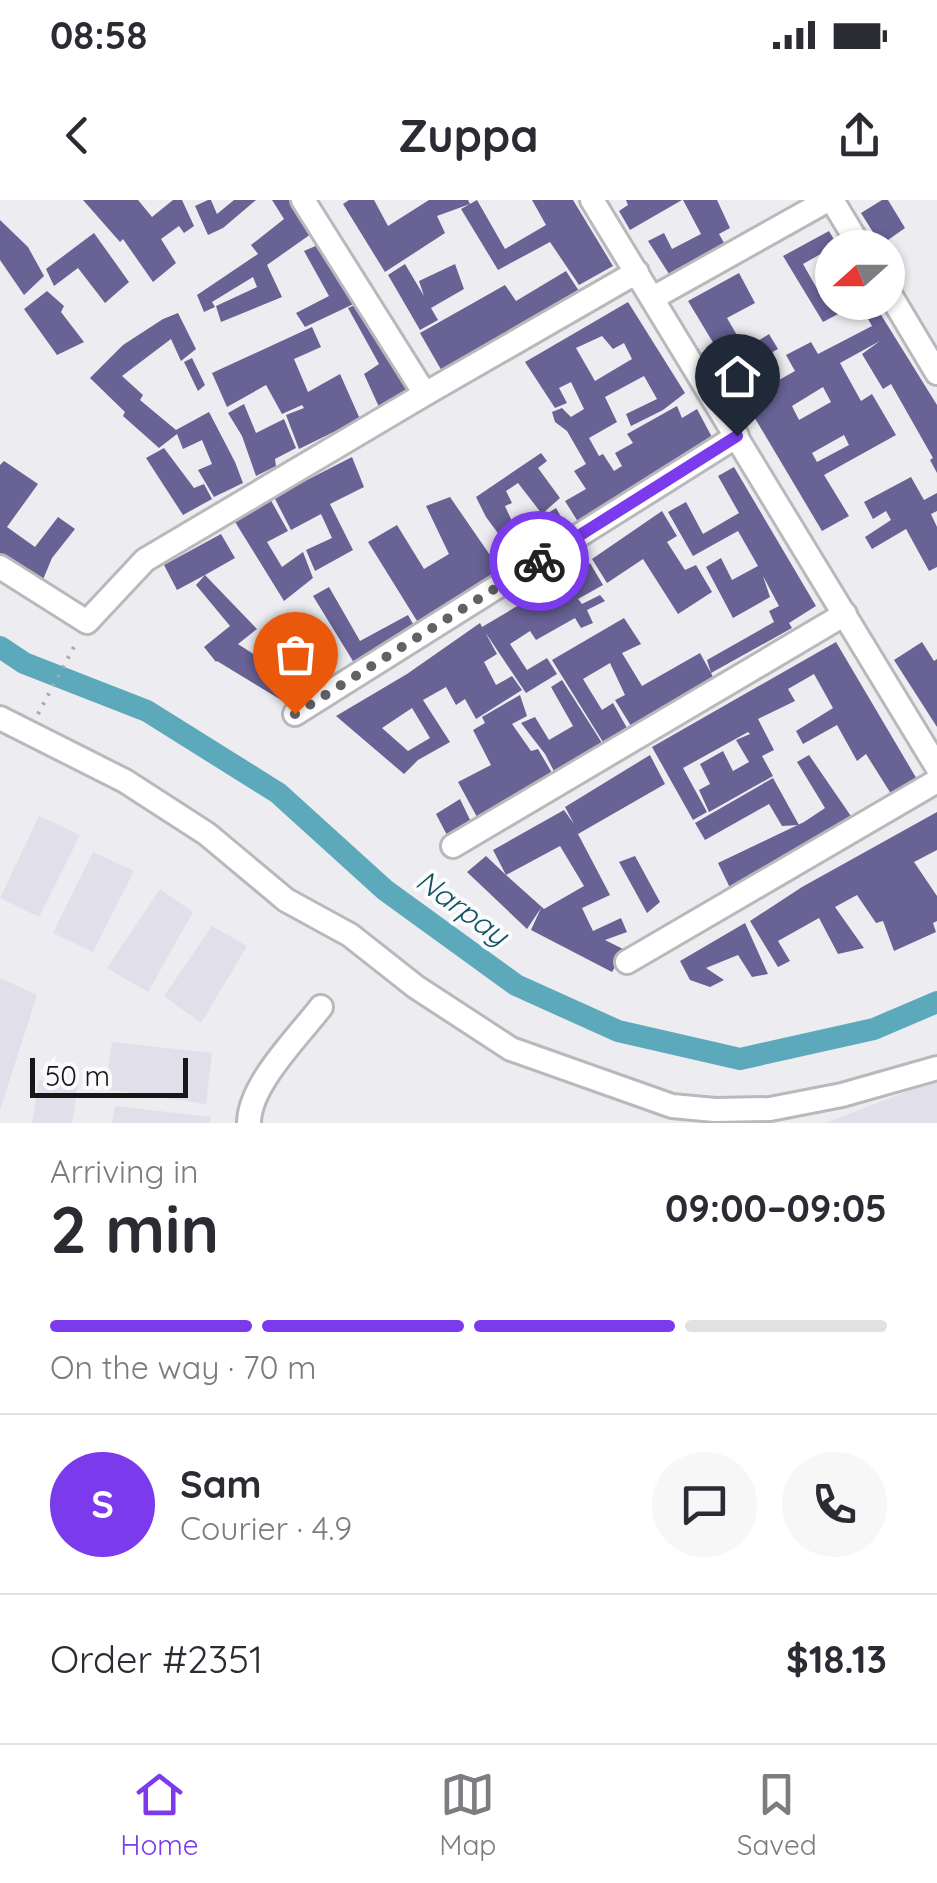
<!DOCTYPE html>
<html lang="en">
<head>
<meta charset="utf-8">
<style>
  body { margin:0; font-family:Quicksand,sans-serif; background:#f7f7f7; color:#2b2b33; height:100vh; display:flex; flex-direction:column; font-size:38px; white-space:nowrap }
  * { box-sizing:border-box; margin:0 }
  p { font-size:32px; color:#7c7c81 }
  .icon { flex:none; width:55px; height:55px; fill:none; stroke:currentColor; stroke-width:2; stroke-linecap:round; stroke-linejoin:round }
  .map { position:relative; height:923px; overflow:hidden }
  .details { display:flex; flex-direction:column; background:#fff; flex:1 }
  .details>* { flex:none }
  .needle { width:65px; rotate:249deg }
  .buttons { position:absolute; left:815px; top:30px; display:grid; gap:20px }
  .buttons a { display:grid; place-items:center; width:90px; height:90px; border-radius:50%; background:#fff; box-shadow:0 2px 8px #0004; font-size:50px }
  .scale { position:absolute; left:30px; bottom:25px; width:158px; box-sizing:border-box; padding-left:10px; border:5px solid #171718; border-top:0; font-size:28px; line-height:35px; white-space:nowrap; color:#171718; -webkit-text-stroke:8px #fbfbfe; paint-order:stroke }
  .pin { position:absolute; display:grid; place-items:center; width:85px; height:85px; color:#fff; margin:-102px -42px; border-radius:50% 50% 50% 0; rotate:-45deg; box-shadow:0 0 10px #0007 }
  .pin .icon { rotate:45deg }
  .courier { position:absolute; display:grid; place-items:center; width:100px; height:100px; margin:-50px; border:8px solid #7c3aed; border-radius:50%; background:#fff; color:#222; box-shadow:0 2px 12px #0007 }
  .summary em { font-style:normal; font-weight:700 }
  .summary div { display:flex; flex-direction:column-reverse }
  .summary { display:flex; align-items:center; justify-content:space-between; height:170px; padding:0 50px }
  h1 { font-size:65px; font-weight:700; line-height:75px }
  .bar { display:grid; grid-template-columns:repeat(4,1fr); gap:15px 10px; align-content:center; height:120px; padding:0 50px }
  .bar i { height:12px; border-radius:8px; background:#e1e1e2 }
  .bar .active { background:#7c3aed }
  .bar p { grid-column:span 4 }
  .line { display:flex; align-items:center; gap:25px; padding:0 50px; border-top:2px solid #e1e1e2 }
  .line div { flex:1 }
  .round { display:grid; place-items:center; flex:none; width:105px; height:105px; border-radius:52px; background:#f7f7f7 }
  .status { display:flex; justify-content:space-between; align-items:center; height:70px; padding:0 50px; background:#fff; direction:ltr }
  .status svg { height:28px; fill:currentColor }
  header { display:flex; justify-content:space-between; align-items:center; height:130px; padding:0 50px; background:#fff; font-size:45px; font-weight:700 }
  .dock { display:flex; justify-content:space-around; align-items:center; height:140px; border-top:2px solid #e1e1e2; background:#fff; font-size:28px; color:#7c7c81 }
  .dock a { display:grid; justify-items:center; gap:5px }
  .dock .active { color:#7c3aed }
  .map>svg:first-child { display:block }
  .built { fill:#e0dfea }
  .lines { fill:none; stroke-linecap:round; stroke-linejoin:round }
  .canal { stroke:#5ca9bb; stroke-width:22 }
  .building { fill:#686295; fill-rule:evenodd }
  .street-casing { stroke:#b9b9bc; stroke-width:28 }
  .path { stroke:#a9a9ac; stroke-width:4; stroke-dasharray:2.5 8; stroke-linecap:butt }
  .street { stroke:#fff; stroke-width:22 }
  .done { stroke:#626264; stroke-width:10; stroke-dasharray:0 18 }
  .route { stroke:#7c3aed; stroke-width:12 }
  .labels { text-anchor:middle; stroke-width:8; stroke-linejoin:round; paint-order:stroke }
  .water-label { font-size:30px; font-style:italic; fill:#115361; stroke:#fbfbfe }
</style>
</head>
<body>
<div class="status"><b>08:58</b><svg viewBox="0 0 49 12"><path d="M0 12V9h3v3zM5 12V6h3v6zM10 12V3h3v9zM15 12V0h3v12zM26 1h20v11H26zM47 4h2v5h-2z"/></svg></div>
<header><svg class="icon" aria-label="back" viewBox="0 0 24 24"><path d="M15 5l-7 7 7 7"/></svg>Zuppa<svg class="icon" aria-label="share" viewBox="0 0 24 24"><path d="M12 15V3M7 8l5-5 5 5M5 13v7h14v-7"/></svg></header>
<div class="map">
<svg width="937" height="923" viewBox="0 0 937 923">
  <rect width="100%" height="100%" fill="#ededf1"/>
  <g class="built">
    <path d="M39,616l41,19 -41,82 -39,-19z"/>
    <path d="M93,652l41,19 -41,81 -40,-19z"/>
    <path d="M160,689l33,23 -45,80 -41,-24z"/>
    <path d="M212,726l35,20 -46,77 -37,-27z"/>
    <path d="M0,778l37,17 -37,115z"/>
    <path d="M112,842l100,11 -6,51 -101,-15z"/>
    <path d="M39,880l39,3 -6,40h-40z"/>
    <path d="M937,880v43h-112z"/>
    <path d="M115,906l96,11 -1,6h-98z"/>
  </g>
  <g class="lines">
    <path class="canal" d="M0,447l24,16 123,48 131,82 107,97 131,95 102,46 122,28 134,-30 63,-27"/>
  </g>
  <g class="building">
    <path d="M83,0h55l14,17 21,-17h9l12,26 -10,7 -5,-7 -18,13 15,24 -23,19 -30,-43 -3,3z"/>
    <path d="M208,0h3l6,14 17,-14h22l-33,28 -15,7 -13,-29z"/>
    <path d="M272,0h28l18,29 -51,36 15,32 -61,25 -5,-16 41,-19 -4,-10 -41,25 3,5 -11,5 -7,-17 61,-41 -7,-9 33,-26z"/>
    <path d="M349,0h25l14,26 41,-26h39l2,4 7,-4 28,49 41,-24 -14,-25h41l40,66 -34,19 -29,-43 -52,28 -37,-61 9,-5 -33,12 8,17 -60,39 -42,-68z"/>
    <path d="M626,0h56l-52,30 -11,-19 9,-6z"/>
    <path d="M683,0h34l13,28 -11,6 8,14 -56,29 -23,-36 16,-8 8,16 29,-15z"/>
    <path d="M882,0h6l17,28 -24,17 -20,-32z"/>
    <path d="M0,20l28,27 16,29 -20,19 -24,-35z"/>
    <path d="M829,31l10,17h-7v13l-6,-10 -23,13 21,37 8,-4v5h41l64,103v68l-7,-13 3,-2 -42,-74 -8,5 -21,-35 18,-13 -40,22 21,38 11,-7 24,41 -72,40 25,41 -27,15 -91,-153 10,-7 13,23 41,-23 -9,-16 25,-13 7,12 54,-28 -13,-23 -36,19 -40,-66zM823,187l8,15 -32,18 -7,-14zM844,235l5,10 -32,17 -5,-9z"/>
    <path d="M94,33l35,49 -24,21 -27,-35 -24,18 -8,-17z"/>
    <path d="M327,41l35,59 -57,27 -9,-14 33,-17 -25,-45z"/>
    <path d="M405,64l19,32 -5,-15 36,-17 9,25 -33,19 7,12 -18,10 -32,-55z"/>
    <path d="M566,71l13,20 -136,82 -23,-40 85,-48 11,16z"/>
    <path d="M739,73l16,30 -28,15 18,31 24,-15 9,15 -46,25 -44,-73z"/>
    <path d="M47,91l17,15 -3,6 23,30 -27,13 -33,-46z"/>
    <path d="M365,101l49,88 -35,18 -15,-33 15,-10 -31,-56z"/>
    <path d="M628,102l57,91 -22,17 -32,16 -5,-12 31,-15 -13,-23 -39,21 12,25 -28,16 10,18 4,-2 11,17 8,-5 -7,-13 18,-10 -6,-9 50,-28 5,12 15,-9 17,32 -134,84 -15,-24 21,-12 -12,-18 12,-7 -19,-33 -12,-9 -3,-10 10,-4 9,9 13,-8 -13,-27 -12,6 8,15 -12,5 -30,-46zM602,136l11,13 11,-6 8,16 -37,22 -19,-33z"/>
    <path d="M178,113l18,36 -15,12 -10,-22 -49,37 21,19 -3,5 36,30 33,-18 26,50 8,21 -29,14 -16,-27 14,-6 -10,-24 -19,9 -6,-15 -18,14 -36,-32 2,-4 -35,-34 33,-33 40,-26z"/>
    <path d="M312,127l9,20 -27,12 14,33 32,-18 20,45 -61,30 -13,-34 18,-7 -2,-3 -20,9 -16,-29 -39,22 -15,-34z"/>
    <path d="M192,158l13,27 -7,6 -14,-29z"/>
    <path d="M244,204l12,29 28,-14 12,29 -21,11 1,7 -20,10 -14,-40 -14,-23z"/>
    <path d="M164,248l30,40 10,-4 8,15 -29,16 -37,-57z"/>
    <path d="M541,253l6,8 -9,7 22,30 -18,16 -24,-31 -12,8 6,12 -7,3 10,22 -12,12 -17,-23 -10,-20z"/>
    <path d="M352,257l12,30 -34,17 23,46 -38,21 -9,-21 26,-12 -11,-24 -30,16 -17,-33z"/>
    <path d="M4,261l34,23 -31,43 28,20 23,-30 17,12 -23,29 -10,24 -42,-26v-91z"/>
    <path d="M734,267l82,139 -27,17 3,5 -81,45 2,4 -82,49 -16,-26 10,-5 -15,-32 -27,16 19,31 11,-7 14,25 -24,14 -51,-82 72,-42 17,26 -19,9 20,33 58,-33 11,20 -4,-13 67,-38 -5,-11 10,-5 -16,-30 7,21 -37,21 -27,-51 15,-9 11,22 26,-14 -20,-35 -45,25 -25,-44 18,-10 17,32 36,-21 -21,-37z"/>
    <path d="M911,277l13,23 13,-7v18l-6,3 6,13v40l-8,4 -23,-42 -34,20 -7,-12 26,-17 -5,-9 -13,8 -9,-17z"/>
    <path d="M269,297l19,34 -21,11 15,25 21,-15 10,26 -29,23 -52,-84z"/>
    <path d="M450,297l53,77 -81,55 -54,-87 29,-17 27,44 25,-15 -23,-48z"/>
    <path d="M556,308l15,26 -34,22 -16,-26z"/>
    <path d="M662,311l15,25 -10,6 18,28 11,-5 16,27 -34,22 -35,-55 -36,24 -15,-24z"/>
    <path d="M221,334l14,24 -30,17 52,54 -19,15 70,46 -17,16 -74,-45 -1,1 -12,-15 26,-21 -34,-41 9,-10 -28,15 -13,-25z"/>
    <path d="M518,334l12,21 -24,17 -11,-15 15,-9 -4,-6z"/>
    <path d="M590,363l13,22 -25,14 4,5 18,-9 5,6 -18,9 6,13 -12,5 -6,-10 -39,22 -6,-9 -20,13 17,26 20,-12 10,16 -31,19 -41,-61 12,22 -13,8 12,23 16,-9 10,14 -46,29 -11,-20 -9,6 -10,-18 -23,13 27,42 -32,18 -14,14 -68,-58 71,-42 73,-51 2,4zM412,508l18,30 -22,13 -26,-23z"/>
    <path d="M329,387l31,54 48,-26 9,16 -61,35 -43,-70z"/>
    <path d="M836,442l82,139 -25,16 -27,-43 -9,7 -20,-36 -34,19 -7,-13 37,-23 -19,-34 -26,15 7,12 -37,18 16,31 -12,6 11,20 -64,36 -10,-22 11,-6 -10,-20 23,-13 10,20 16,-9 -13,-22 14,-6 -2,-2 -65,36 24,44 -14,8 -41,-73z"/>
    <path d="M922,442l12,19 3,-2v68l-43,-67z"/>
    <path d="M562,480l40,63 -37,22 2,6 -11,4 -11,-21 -24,-31 14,-6 14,23 24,-14 -22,-39z"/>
    <path d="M520,495l7,21 -15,8 19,27 7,-2 14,24 -75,44 -19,-35 33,-17 -18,-35 12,-7 -3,-6z"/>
    <path d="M650,555l15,29 -87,50 32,61 -28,13 11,23 28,-13 6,14 -22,8 20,10 -13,22 -81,-42 10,-22 -14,21 -60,-57 19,-16 20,19 -13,-25 71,-40 10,14 -9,-17zM560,646l24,40 -40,23 -38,-34z"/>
    <path d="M809,555l46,67 -123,70 -14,-29 86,-41 21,-14 -28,-46z"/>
    <path d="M773,578l26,47 -17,1 -13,-22 -64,36 -10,-17z"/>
    <path d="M460,599l13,27 -24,13 -13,-25z"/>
    <path d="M937,612v38l-23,12 23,34v25l-4,2 3,9 -42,19 -11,-30 -7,2 -19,-28 -22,12 29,41 -26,6 -19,-36 -41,23 12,20 -12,6 -28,-46 52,-34z"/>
    <path d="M635,656l25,46 -13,11 -28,-51z"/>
    <path d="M745,723l23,51 -16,3 -14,-22 -32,13 18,12 -14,7 -20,-7 -10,-19z"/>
  </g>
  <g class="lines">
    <g class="street-casing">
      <g id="street">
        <path d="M303,0l122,194"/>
        <path d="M592,0l345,567"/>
        <path d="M832,0l29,48"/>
        <path d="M888,91l49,82"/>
        <path d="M653,98l175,-98"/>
        <path d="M0,367l87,55 58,-62 280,-166 212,-122"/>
        <path d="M295,514l442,-278"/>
        <path d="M0,518l125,63 82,53 79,66 64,35 66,52 95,62 161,57 43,4 55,-1 72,-14 95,-27"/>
        <path d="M453,646l392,-232"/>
        <path d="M627,762l310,-181"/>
        <path d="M249,923c0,-38 49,-86 72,-116"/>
      </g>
    </g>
    <path class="path" d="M38,514l38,-71"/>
    <use href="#street" class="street"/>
  </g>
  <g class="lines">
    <path class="done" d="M295,514l244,-153"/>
    <path class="route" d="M539,361l198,-125"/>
  </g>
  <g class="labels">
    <g class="water-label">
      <text transform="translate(462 708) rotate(36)" y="10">Narpay</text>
    </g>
  </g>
</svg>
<div class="buttons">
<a><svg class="needle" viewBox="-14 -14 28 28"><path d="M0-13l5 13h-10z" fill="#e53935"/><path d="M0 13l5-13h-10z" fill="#7c7c81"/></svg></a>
</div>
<div class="scale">50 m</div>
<div class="pin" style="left:295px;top:514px;background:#ea580c"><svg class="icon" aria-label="bag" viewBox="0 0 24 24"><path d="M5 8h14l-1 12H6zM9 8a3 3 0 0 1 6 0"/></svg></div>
<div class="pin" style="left:737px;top:236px;background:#1f2937"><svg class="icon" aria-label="home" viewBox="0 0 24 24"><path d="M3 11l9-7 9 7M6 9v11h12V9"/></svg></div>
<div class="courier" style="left:539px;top:361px"><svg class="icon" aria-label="bike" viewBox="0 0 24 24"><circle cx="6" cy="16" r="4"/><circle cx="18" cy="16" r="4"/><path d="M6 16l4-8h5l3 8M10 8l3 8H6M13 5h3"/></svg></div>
</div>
<section class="details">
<div class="summary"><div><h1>2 min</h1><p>Arriving in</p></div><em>09:00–09:05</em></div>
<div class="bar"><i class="active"></i><i class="active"></i><i class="active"></i><i></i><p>On the way · 70 m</p></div>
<div class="line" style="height:180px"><b class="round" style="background:#7c3aed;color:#fff">S</b><div><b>Sam</b><p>Courier · 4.9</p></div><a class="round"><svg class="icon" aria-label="chat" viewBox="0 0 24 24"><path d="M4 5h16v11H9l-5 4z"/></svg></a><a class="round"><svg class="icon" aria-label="phone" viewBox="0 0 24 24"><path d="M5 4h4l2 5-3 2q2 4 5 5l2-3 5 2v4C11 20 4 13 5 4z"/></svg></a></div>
<div class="line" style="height:130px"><div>Order #2351</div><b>$18.13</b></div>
</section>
<nav class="dock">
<a class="active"><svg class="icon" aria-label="home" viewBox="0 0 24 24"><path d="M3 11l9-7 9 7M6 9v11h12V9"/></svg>Home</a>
<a><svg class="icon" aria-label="map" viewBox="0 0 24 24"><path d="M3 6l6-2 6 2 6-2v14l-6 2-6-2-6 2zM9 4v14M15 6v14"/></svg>Map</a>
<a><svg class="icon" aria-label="saved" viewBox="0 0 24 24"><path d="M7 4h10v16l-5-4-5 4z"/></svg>Saved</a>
</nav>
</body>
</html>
